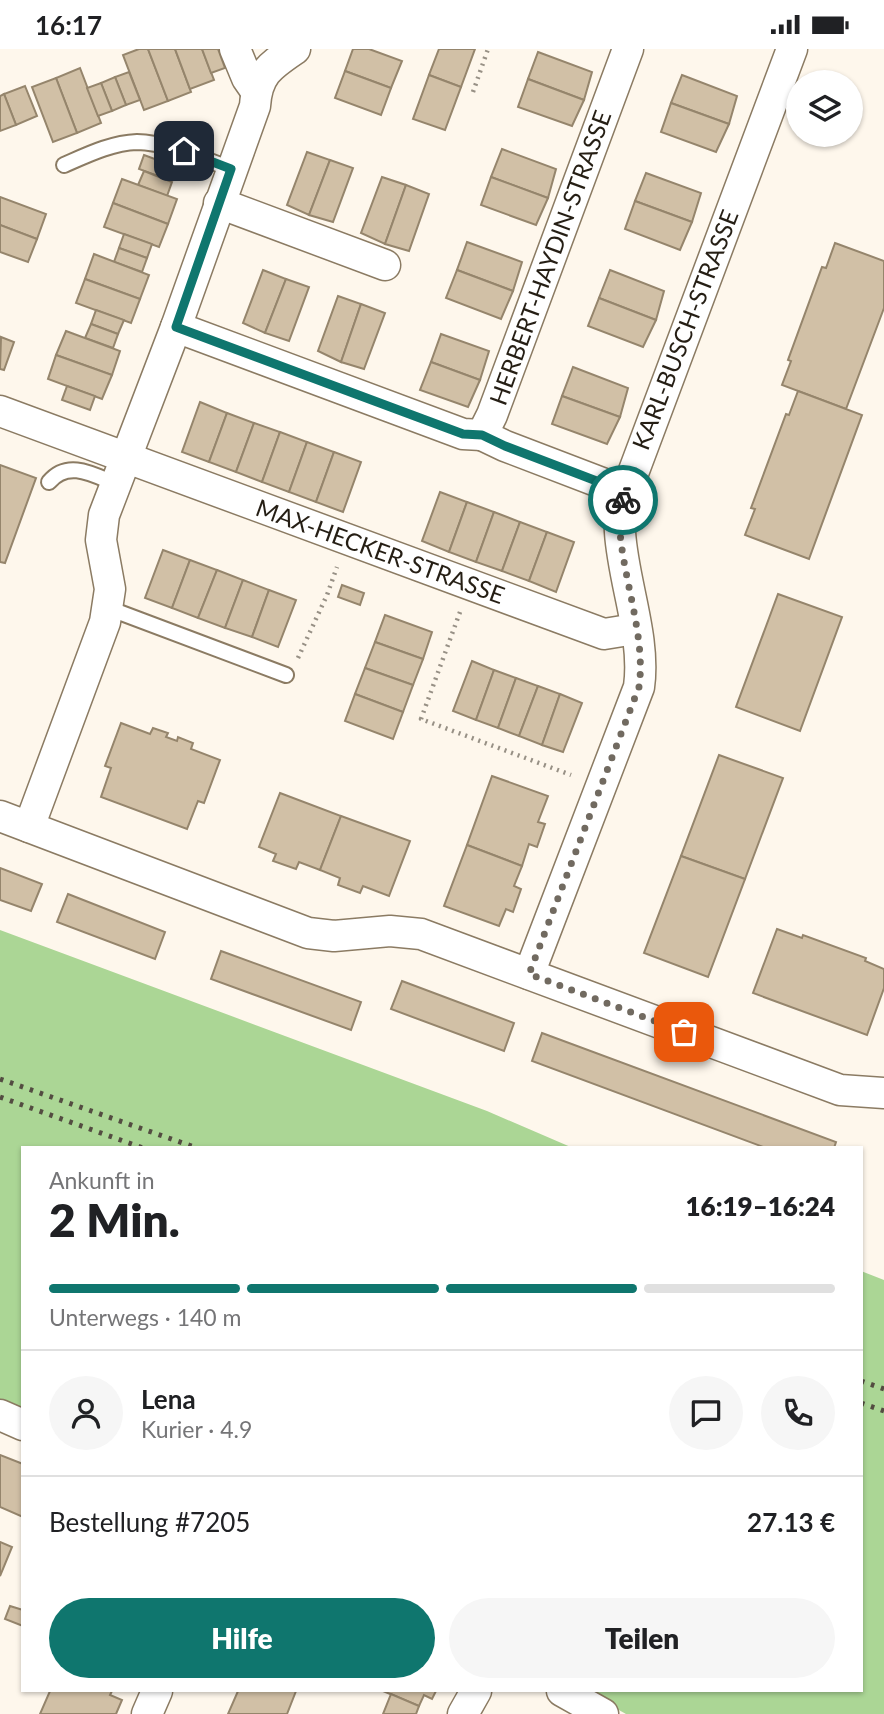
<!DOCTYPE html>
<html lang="de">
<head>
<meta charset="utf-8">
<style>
  body { margin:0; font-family:Lato,sans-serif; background:#f6f6f6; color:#202124; height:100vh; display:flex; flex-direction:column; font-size:26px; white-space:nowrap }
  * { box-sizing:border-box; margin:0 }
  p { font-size:23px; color:#757577 }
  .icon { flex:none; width:38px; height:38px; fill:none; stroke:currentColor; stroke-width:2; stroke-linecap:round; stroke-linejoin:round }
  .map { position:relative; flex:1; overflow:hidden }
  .panel { position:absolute; left:21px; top:1097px; width:842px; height:546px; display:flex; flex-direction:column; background:#fff; border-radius:0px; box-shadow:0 2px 5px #0004 }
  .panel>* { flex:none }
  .fabs { position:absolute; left:786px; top:21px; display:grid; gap:14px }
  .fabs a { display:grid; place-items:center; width:77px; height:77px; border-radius:50%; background:#fff; box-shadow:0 2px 5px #0004; font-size:35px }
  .pin { position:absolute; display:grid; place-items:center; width:60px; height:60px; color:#fff; margin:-30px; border-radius:14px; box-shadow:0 4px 10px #0006 }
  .courier { position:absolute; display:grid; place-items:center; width:70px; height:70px; margin:-35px; border:5px solid #0f766e; border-radius:50%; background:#fff; color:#222; box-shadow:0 2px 9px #0007 }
  .overview em { font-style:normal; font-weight:800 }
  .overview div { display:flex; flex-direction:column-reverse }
  .overview { display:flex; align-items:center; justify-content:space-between; height:119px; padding:0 28px }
  h1 { font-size:46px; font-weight:800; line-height:52px }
  .bar { display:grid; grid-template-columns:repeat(4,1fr); gap:10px 7px; align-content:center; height:84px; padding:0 28px }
  .bar i { height:9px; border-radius:5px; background:#e0e0e0 }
  .bar .current { background:#0f766e }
  .bar p { grid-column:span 4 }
  .line { display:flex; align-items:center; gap:18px; padding:0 28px; border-top:2px solid #e0e0e0 }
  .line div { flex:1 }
  .round { display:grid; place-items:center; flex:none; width:74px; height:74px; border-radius:37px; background:#f6f6f6 }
  .cta { display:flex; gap:14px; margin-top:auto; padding:14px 28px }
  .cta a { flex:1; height:80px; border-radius:42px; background:#0f766e; color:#fff; font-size:28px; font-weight:800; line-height:80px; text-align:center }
  .cta a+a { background:#f6f6f6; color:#202124 }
  .status { display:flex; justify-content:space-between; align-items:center; height:49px; padding:0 35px; background:#fff; direction:ltr }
  .status svg { height:19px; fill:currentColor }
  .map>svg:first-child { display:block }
  .green { fill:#abd695 }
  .building { fill:#d1c0a6; stroke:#95856c; stroke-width:2 }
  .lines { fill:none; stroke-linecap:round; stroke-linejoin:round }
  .lane-casing { stroke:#8b7b63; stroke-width:18 }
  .street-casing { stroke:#8b7b63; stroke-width:33 }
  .path { stroke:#979085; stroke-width:4.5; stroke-dasharray:2 5; stroke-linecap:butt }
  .lane { stroke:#fff; stroke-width:14 }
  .street { stroke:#fff; stroke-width:30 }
  .rail { stroke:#534c41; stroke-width:5; stroke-dasharray:3.5 7; stroke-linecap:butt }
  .done { stroke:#716a60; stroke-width:7; stroke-dasharray:0 12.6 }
  .route { stroke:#0f766e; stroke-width:9 }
  .labels { text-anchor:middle; stroke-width:6; stroke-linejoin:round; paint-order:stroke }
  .street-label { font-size:24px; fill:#251e14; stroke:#fff }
</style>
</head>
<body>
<div class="status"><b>16:17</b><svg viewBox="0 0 49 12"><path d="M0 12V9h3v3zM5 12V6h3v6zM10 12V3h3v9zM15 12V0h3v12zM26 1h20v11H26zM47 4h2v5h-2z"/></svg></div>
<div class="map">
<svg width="884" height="1665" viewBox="0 0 884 1665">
  <rect width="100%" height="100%" fill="#fef7ec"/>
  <g class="green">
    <path d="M0,881l487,181 86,37h-550v260l-23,-9z"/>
    <path d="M861,1222l23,9v434h-258l-41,-23h276z"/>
  </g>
  <g class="building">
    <path d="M139,0h9l20,52 -24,9 -21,-55z"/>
    <path d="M148,0h27l16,43 -23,9z"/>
    <path d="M175,0h27l12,31 -24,9z"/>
    <path d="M202,0h16l7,19 -14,5z"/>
    <path d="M353,0h16l33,12 -11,27 -46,-17z"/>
    <path d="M439,0h36l-14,38 -32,-12z"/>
    <path d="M538,3l54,20 -8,28 -56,-21z"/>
    <path d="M80,19l21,55 -24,10 -21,-55z"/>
    <path d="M345,22l46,17 -10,27 -46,-17z"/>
    <path d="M129,23l11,28 -14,5 -11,-28z"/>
    <path d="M429,26l32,12 -16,43 -32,-11z"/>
    <path d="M682,26l55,21 -8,28 -58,-21z"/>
    <path d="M115,28l11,28 -14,6 -11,-28z"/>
    <path d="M56,29l21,55 -24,9 -21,-55z"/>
    <path d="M528,30l56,21 -12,26 -54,-19z"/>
    <path d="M101,34l11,28 -14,5 -11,-28z"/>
    <path d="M25,37l12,30 -21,9 -12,-31z"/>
    <path d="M4,45l12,31 -16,6v-35z"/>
    <path d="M671,54l58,21 -13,28 -55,-20z"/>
    <path d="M502,100l54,20 -8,29 -57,-21z"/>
    <path d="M307,103l23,8 -21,55 -22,-10z"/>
    <path d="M144,106l27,10 -5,14 -27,-10z"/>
    <path d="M330,111l23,8 -20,54 -24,-7z"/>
    <path d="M144,122l28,11 -5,14 -29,-11z"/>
    <path d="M646,124l55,20 -9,29 -57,-21z"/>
    <path d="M382,128l24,8 -21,59 -24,-11z"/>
    <path d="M491,128l57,21 -12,27 -55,-20z"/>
    <path d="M122,130l55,20 -9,25 -55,-21z"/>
    <path d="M406,136l23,9 -20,57 -24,-7z"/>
    <path d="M0,148l46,17 -9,25 -37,-14z"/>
    <path d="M635,152l57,21 -12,28 -55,-21z"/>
    <path d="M113,154l55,21 -9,23 -55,-20z"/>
    <path d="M0,176l37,14 -9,23 -28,-10z"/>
    <path d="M124,185l28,10 -5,14 -28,-10z"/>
    <path d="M467,193l55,20 -9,29 -56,-21z"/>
    <path d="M835,194l49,18v47l-38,101 -64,-24 9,-24 -3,-1 34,-93 4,1z"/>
    <path d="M119,199l28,10 -5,14 -28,-10z"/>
    <path d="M94,205l55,21 -9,24 -55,-20z"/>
    <path d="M263,221l23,9 -21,54 -22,-10z"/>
    <path d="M457,221l56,21 -12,28 -55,-21z"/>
    <path d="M610,221l54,21 -8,29 -57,-22z"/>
    <path d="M85,230l55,20 -9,24 -55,-20z"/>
    <path d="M286,230l23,8 -20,54 -24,-8z"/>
    <path d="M338,247l23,8 -20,58 -23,-11z"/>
    <path d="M599,249l57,22 -13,27 -55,-21z"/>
    <path d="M361,255l24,9 -21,56 -23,-7z"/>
    <path d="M96,261l28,10 -6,14 -27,-10z"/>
    <path d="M91,275l27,10 -5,14 -28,-10z"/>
    <path d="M66,282l54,20 -8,24 -56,-20z"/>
    <path d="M441,285l48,17 -9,29 -49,-18z"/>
    <path d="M1,288l13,5 -10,28 -4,-1z"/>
    <path d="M56,306l56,20 -10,24 -54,-20z"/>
    <path d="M431,313l49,18 -12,27 -48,-17z"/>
    <path d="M573,318l55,21 -8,29 -58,-21z"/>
    <path d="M67,337l28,10 -5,14 -28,-10z"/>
    <path d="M798,342l64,24 -53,144 -64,-24 10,-26 -4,-1 35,-94 3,1z"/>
    <path d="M562,347l58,21 -13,27 -55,-20z"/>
    <path d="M200,353l27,11 -18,49 -27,-10z"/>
    <path d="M227,364l27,10 -18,49 -27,-10z"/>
    <path d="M254,374l26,9 -18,50 -26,-10z"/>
    <path d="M280,383l27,10 -18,50 -27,-10z"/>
    <path d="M307,393l27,10 -18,50 -27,-10z"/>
    <path d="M334,403l27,10 -18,50 -27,-10z"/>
    <path d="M0,416l36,13 -31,85 -5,-1z"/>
    <path d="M440,443l27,10 -18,50 -27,-11z"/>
    <path d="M467,453l27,10 -18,50 -27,-10z"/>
    <path d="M494,463l26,10 -18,49 -26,-9z"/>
    <path d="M520,473l27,10 -18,49 -27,-10z"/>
    <path d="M547,483l27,10 -18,50 -27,-11z"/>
    <path d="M163,501l27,10 -18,48 -27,-10z"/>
    <path d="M190,511l27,10 -19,48 -26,-10z"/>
    <path d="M217,521l26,10 -18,48 -27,-10z"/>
    <path d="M243,531l26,10 -17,47 -27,-9z"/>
    <path d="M342,536l22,8 -4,12 -22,-8z"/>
    <path d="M269,541l27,10 -18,47 -26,-10z"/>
    <path d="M778,545l64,23 -42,114 -64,-24z"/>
    <path d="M385,566l47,17 -9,27 -48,-17z"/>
    <path d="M375,593l48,17 -10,26 -48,-17z"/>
    <path d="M472,612l22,9 -18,50 -23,-9z"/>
    <path d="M365,619l48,17 -10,27 -48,-18z"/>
    <path d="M494,621l22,8 -18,50 -22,-8z"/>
    <path d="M516,629l22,8 -19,50 -21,-8z"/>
    <path d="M538,637l22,8 -18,51 -23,-9z"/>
    <path d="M355,645l48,18 -10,27 -48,-18z"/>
    <path d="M560,645l22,9 -19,49 -21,-7z"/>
    <path d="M121,674l29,11 3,-6 15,5 -2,4 11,4 1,-4 15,6 -2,6 29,11 -16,43 -6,-2 -11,28 -86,-32 10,-29 -6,-2z"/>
    <path d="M719,706l64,23 -38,101 -64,-23z"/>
    <path d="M492,727l56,20 -10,26 7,2 -8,23 -8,-3 -7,22 -55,-21z"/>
    <path d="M280,744l61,23 -21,54 -21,-8 -3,7 -23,-8 3,-7 -17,-7z"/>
    <path d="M341,767l69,25 -21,55 -26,-10 -3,7 -22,-8 2,-7 -20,-8z"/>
    <path d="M467,796l55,21 -8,20 7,3 -8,23 -7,-3 -7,17 -55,-20z"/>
    <path d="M681,807l64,23 -37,98 -64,-24z"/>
    <path d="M0,819l42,16 -11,27 -31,-11z"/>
    <path d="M68,845l97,38 -10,27 -98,-37z"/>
    <path d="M777,880l25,9 1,-3 63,23 -1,3 19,8v19l-17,47 -114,-42z"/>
    <path d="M221,902l140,51 -10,28 -140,-51z"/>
    <path d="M402,932l112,42 -10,28 -113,-42z"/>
    <path d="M542,984l294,109 -2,6h-68l-234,-87z"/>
    <path d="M0,1406l23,9v53l-23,-10z"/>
    <path d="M0,1493l12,5 -12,29z"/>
    <path d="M10,1557l13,4v16l-18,-7z"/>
    <path d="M50,1642h62l-2,4 12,5 -6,14h-76z"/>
    <path d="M238,1642h58l-9,23h-59z"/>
    <path d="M383,1642h53l-4,8 -8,-4 -5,11z"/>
    <path d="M391,1645l28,12 -3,8h-33z"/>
  </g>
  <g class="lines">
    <g class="lane-casing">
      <g id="lane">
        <path d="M64,116c23,-10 47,-22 73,-23 28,0 67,17 94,27"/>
        <path d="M49,433c19,-23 45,-7 67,2"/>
        <path d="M108,559l178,67"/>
      </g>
    </g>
    <g class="street-casing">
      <g id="street">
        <path d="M235,0l12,29 9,13"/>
        <path d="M219,154l166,62"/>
        <path d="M176,278l287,107 19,1 10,-20 136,-366"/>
        <path d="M0,362l604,223 31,-5"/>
        <path d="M482,386l23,11 102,39 16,15"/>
        <path d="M0,767l308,117 26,3 56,-5 31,3 419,156 44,3"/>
        <path d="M29,778l76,-205 5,-33 -9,-49 3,-25 72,-188 79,-221c2,-32 15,-40 40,-57"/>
        <path d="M529,925l110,-287c7,-50 -16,-105 -19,-155 -1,-11 2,-22 3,-32l169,-451"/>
        <path d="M0,1366l23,10"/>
        <path d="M562,1642l41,23"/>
        <path d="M147,1665l10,-23"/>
        <path d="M463,1665l13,-23"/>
      </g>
    </g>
    <g class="path">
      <path d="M473,43l15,-43"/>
      <path d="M460,563l-39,107 150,56"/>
      <path d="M298,609l29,-63 10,-28"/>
    </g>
    <use href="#lane" class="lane"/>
    <use href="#street" class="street"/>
    <g class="rail">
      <path d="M0,1030l197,69"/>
      <path d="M0,1048l143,51"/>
      <path d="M861,1332l23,8"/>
      <path d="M861,1354l23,8"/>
    </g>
  </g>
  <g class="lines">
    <path class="done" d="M623,451c-1,10 -4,22 -3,32 4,49 26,107 19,155l-110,287 155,58"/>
    <path class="route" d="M184,102l47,18 -55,158 287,107 19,1 23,11 102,39 16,15"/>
  </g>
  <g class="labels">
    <g class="street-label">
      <text transform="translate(551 209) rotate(-70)" y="8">HERBERT-HAYDIN-STRASSE</text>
      <text transform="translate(686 281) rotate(-69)" y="8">KARL-BUSCH-STRASSE</text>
      <text transform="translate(380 503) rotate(20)" y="8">MAX-HECKER-STRASSE</text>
    </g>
  </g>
</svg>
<div class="fabs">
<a><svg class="icon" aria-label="layers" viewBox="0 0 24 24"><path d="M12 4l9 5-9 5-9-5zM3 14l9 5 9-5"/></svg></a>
</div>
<div class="pin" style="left:684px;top:983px;background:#ea580c"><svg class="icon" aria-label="bag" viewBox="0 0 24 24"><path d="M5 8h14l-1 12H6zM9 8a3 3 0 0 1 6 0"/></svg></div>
<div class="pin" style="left:184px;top:102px;background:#1f2937"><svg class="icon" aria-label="home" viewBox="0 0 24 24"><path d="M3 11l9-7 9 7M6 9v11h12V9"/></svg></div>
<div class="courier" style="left:623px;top:451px"><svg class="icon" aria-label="bike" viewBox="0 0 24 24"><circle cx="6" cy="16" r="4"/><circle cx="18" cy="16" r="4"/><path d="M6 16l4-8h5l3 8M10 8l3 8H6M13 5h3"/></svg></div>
<section class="panel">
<div class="overview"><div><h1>2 Min.</h1><p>Ankunft in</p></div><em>16:19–16:24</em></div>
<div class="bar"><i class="current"></i><i class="current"></i><i class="current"></i><i></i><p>Unterwegs · 140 m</p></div>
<div class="line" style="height:126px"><a class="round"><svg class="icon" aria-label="person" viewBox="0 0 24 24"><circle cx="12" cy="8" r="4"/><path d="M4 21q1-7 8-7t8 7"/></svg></a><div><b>Lena</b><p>Kurier · 4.9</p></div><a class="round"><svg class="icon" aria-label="chat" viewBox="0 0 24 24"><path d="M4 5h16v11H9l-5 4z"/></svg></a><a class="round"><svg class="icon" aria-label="phone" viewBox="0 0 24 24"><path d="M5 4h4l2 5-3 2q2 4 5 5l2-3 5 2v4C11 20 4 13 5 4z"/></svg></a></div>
<div class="line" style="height:91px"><div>Bestellung #7205</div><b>27.13 €</b></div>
<div class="cta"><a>Hilfe</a><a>Teilen</a></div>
</section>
</div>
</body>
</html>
